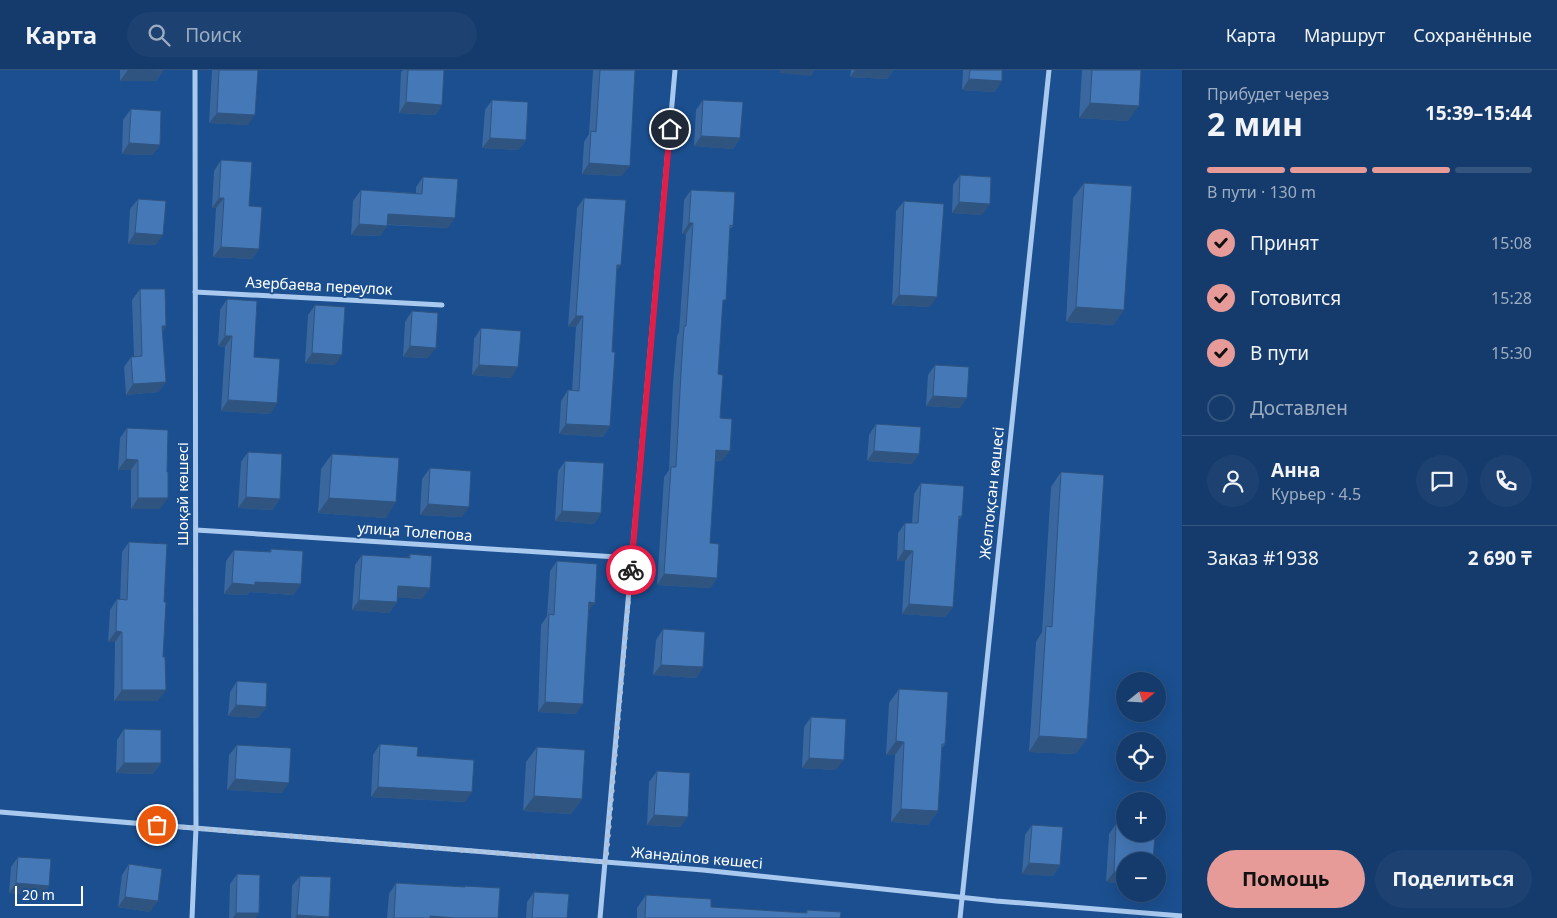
<!DOCTYPE html>
<html lang="ru">
<head>
<meta charset="utf-8">
<style>
  body { margin:0; font-family:"Noto Sans",sans-serif; background:#1d4271; color:#f1f3f6; height:100vh; display:flex; flex-direction:column; font-size:19px; white-space:nowrap }
  * { box-sizing:border-box; margin:0 }
  p { font-size:16px; color:#9dadc1 }
  .icon { flex:none; width:28px; height:28px; fill:none; stroke:currentColor; stroke-width:2; stroke-linecap:round; stroke-linejoin:round }
  .map { position:relative; flex:1; overflow:hidden }
  .panel { display:flex; flex-direction:column; background:#143b6b; width:375px }
  .panel>* { flex:none }
  .needle { width:32px; rotate:72deg }
  .fabs { position:absolute; left:1116px; top:602px; display:grid; gap:10px }
  .fabs a { display:grid; place-items:center; width:50px; height:50px; border-radius:50%; background:#143b6b; box-shadow:0 5px 20px #0002,0 0 0 1px #33557e; font-size:25px }
  .scale { position:absolute; left:15px; bottom:12px; width:68px; box-sizing:border-box; padding-left:5px; border:2px solid #fff; border-top:0; font-size:14px; line-height:18px; white-space:nowrap; color:#fff; -webkit-text-stroke:4px #1b4f8f; paint-order:stroke }
  .pin { position:absolute; display:grid; place-items:center; width:42px; height:42px; color:#fff; margin:-21px; border:2px solid #fff; border-radius:50%; box-shadow:0 1px 5px #0007 }
  .courier { position:absolute; display:grid; place-items:center; width:50px; height:50px; margin:-25px; border:4px solid #e11d48; border-radius:50%; background:#fff; color:#222; box-shadow:0 1px 6px #0007 }
  .summary em { font-style:normal; font-weight:700 }
  .summary div { display:flex; flex-direction:column-reverse }
  .summary { display:flex; align-items:center; justify-content:space-between; height:85px; padding:0 25px }
  h1 { font-size:32px; font-weight:700; line-height:38px }
  .bar { display:grid; grid-template-columns:repeat(4,1fr); gap:8px 5px; align-content:center; height:60px; padding:0 25px }
  .bar i { height:6px; border-radius:4px; background:#33557e }
  .bar .on { background:#e69b98 }
  .bar p { grid-column:span 4 }
  .line { display:flex; align-items:center; gap:12px; padding:0 25px; border-top:1px solid #33557e }
  .line div { flex:1 }
  .round { display:grid; place-items:center; flex:none; width:52px; height:52px; border-radius:26px; background:#1d4271 }
  ol { padding:0 25px; list-style:none }
  li { display:flex; align-items:center; gap:15px; height:55px }
  li p { margin-inline-start:auto }
  li .icon { padding:5px; border-radius:50%; background:#e69b98; color:#111; stroke-width:4 }
  li:last-child { color:#9dadc1 }
  li i { width:28px; height:28px; border:2px solid #33557e; border-radius:50% }
  .action { display:flex; gap:10px; margin-top:auto; padding:10px 25px }
  .action a { flex:1; height:58px; border-radius:30px; background:#e69b98; color:#111; font-size:20px; font-weight:700; line-height:58px; text-align:center }
  .action a+a { background:#1d4271; color:#f1f3f6 }
  header { display:flex; align-items:center; gap:30px; box-sizing:border-box; height:70px; padding:0 25px; background:#143b6b; border-bottom:1px solid #33557e }
  header strong { font-size:24px }
  nav { display:flex; gap:28px; margin-inline-start:auto; font-size:18px }
  .search { width:350px; height:45px; background:#1d4271; display:flex; align-items:center; gap:12px; box-sizing:border-box; padding:0 18px; border-radius:28px; color:#9dadc1; font-size:19px }
  main { display:flex; flex:1; min-height:0 }
  .map>svg:first-child { display:block }
  .lines { fill:none; stroke-linecap:round; stroke-linejoin:round }
  .minor { stroke:#a9c9ee; stroke-width:5 }
  .wall { fill:#3a679d }
  .shaded-wall { fill:#305480 }
  .building { fill:#4478b7; stroke:#305480 }
  .done { stroke:#afc1d8; stroke-width:5; stroke-dasharray:0 9 }
  .route { stroke:#e11d48; stroke-width:6 }
  .labels { text-anchor:middle; stroke-width:4; stroke-linejoin:round; paint-order:stroke }
  .street-label { font-size:15px; fill:#fff; stroke:#1b4f8f }
</style>
</head>
<body>
<header>
<strong>Карта</strong>
<div class="search"><svg class="icon" aria-label="search" viewBox="0 0 24 24"><circle cx="10" cy="10" r="6"/><path d="M15 15l6 6"/></svg>Поиск</div>
<nav><a>Карта</a><a>Маршрут</a><a>Сохранённые</a></nav>
</header>
<main>
<div class="map">
<svg width="1182" height="848" viewBox="0 0 1182 848">
  <rect width="100%" height="100%" fill="#1b4f8f"/>
  <g class="lines">
    <g class="minor">
      <path d="M195,222l247,13"/>
      <path d="M196,460l436,28"/>
      <path d="M0,742l703,58 293,31 186,15"/>
      <path d="M192,848l4,-90 -1,-758"/>
      <path d="M600,848l75,-848"/>
      <path d="M960,848l89,-848"/>
    </g>
  </g>
  <g class="wall">
    <path d="M120,0h43v1l-7,10h-36z"/>
    <path d="M212,0h46l-10,55 -39,-2z"/>
    <path d="M403,0h41l-2,35 -7,10 -36,-2 2,-41z"/>
    <path d="M593,0h42l-13,106 -40,-2 2,-32 5,-8z"/>
    <path d="M851,0h43l-7,9 -37,-2z"/>
    <path d="M963,0h39v11l-8,11 -32,-2z"/>
    <path d="M1082,0h59l-13,51 -49,-3z"/>
    <path d="M492,30l34,40 -8,10 -36,-2 3,-38z"/>
    <path d="M703,30l37,38 -7,11 -39,-3 2,-36z"/>
    <path d="M131,39l29,36 -8,10 -30,-1 1,-34z"/>
    <path d="M221,90l38,89 -7,10 -39,-2 3,-49h-4l2,-37z"/>
    <path d="M960,105l22,40 -30,-2 1,-28z"/>
    <path d="M423,107l25,51 -61,-3 -7,11 -29,-1 2,-34 8,-11 55,3v-6z"/>
    <path d="M1084,113l30,142 -48,-3 7,-124z"/>
    <path d="M691,120l42,36 -3,3 -8,76 -4,69 4,87h-7l-5,82 7,35 -7,10 -53,-3 7,-108 5,-7 4,-87 4,-47 2,-4 7,-98h-4l2,-34z"/>
    <path d="M584,128l32,73 -4,81 -2,74 -7,11 -44,-3 2,-33 7,-11 4,1 4,-64 -8,-1 9,-118z"/>
    <path d="M138,129l18,46 -28,-1 2,-35z"/>
    <path d="M904,131l26,106 -38,-2 4,-94z"/>
    <path d="M140,219l26,37 -4,7 4,49 -8,10 -32,3 -2,-28 7,-10h3l-2,-57z"/>
    <path d="M227,229l27,58 23,46 -7,11 -49,-3 4,-64 -7,-1 2,-36z"/>
    <path d="M315,235l20,60 -30,-2 3,-48z"/>
    <path d="M412,241l16,47 -25,-1 2,-35z"/>
    <path d="M481,258l30,50 -39,-3 2,-36z"/>
    <path d="M935,295l25,43 -34,-2 2,-31z"/>
    <path d="M876,354l36,40 -45,-3 2,-26z"/>
    <path d="M127,358l33,81h-29v-39h-13l2,-32z"/>
    <path d="M248,382l32,47 -8,11 -34,-2 3,-46z"/>
    <path d="M332,384l54,64 -68,-5 3,-44z"/>
    <path d="M565,391l36,52 -7,11 -39,-3 3,-50z"/>
    <path d="M430,398l32,49 -42,-2 2,-36z"/>
    <path d="M1061,402l15,282 -47,-2 7,-110 6,-10 9,-145z"/>
    <path d="M921,413l41,33 -4,5 -5,86 -8,10 -43,-3 3,-53h-8l1,-28 7,-10h7l2,-29z"/>
    <path d="M129,472l29,159h-44l1,-59h-7l2,-32 7,-11 3,1 2,-48z"/>
    <path d="M271,479l23,46 -44,-3 -3,3 -23,-1 2,-33 8,-11 35,2z"/>
    <path d="M410,484l12,45 -25,-2v5l-8,11 -37,-3 3,-45 7,-10 46,3z"/>
    <path d="M557,491l32,50 -13,103 -38,-2 3,-87 6,-9 3,-45z"/>
    <path d="M663,559l40,38 -7,11 -43,-3 3,-35z"/>
    <path d="M237,611l29,26 -8,11 -30,-2 2,-24z"/>
    <path d="M899,619l46,55 -3,4 -4,63 -10,14 -37,-3 4,-67h-9l3,-52z"/>
    <path d="M811,647l25,53 -34,-2 2,-41z"/>
    <path d="M124,659l37,34 -8,11 -37,-1 1,-33z"/>
    <path d="M380,674l37,12 48,46 -94,-5 2,-42z"/>
    <path d="M237,675l45,48 -55,-3 2,-35z"/>
    <path d="M537,677l45,52 -11,15 -48,-3 3,-49z"/>
    <path d="M657,701l23,56 -33,-2 2,-43z"/>
    <path d="M1116,754l9,37v22l-19,-1 3,-48z"/>
    <path d="M1032,755l28,40 -7,11 -31,-2 3,-39z"/>
    <path d="M18,787l31,29 -7,10 -33,-3 2,-26z"/>
    <path d="M129,794l21,48 -32,-5 4,-32z"/>
    <path d="M237,804l19,44h-27l1,-34z"/>
    <path d="M300,806l29,41 -1,1h-37l1,-32z"/>
    <path d="M396,813l67,4 2,-1 33,32h-111l2,-24z"/>
    <path d="M534,822l33,26h-41l1,-16z"/>
    <path d="M646,825l65,12 94,6 2,-3 33,8h-203v-10z"/>
  </g>
  <g class="shaded-wall">
    <path d="M128,0l35,1 -7,10h-36z"/>
    <path d="M781,0h34l-4,6 -33,-3z"/>
    <path d="M855,0h39l-7,9 -37,-2z"/>
    <path d="M969,9l33,2 -8,11 -32,-2z"/>
    <path d="M406,32l36,3 -7,10 -36,-2z"/>
    <path d="M1090,33l49,3 -11,15 -49,-3z"/>
    <path d="M217,43l38,2 -7,10 -39,-2z"/>
    <path d="M701,66l39,2 -7,11 -39,-3z"/>
    <path d="M490,68l36,2 -8,10 -36,-2z"/>
    <path d="M129,73l31,2 -8,10 -30,-1z"/>
    <path d="M589,93l41,3 -8,10 -40,-2z"/>
    <path d="M219,128h5l-8,10h-4z"/>
    <path d="M959,132l31,2 -8,11 -30,-2z"/>
    <path d="M388,144l67,4 -7,10 -68,-4z"/>
    <path d="M689,153h4l-7,11h-4z"/>
    <path d="M359,154l28,2 -7,10 -29,-1z"/>
    <path d="M135,163l28,2 -7,10 -28,-1z"/>
    <path d="M221,177l38,2 -7,10 -39,-2z"/>
    <path d="M617,195h4l-8,11z"/>
    <path d="M899,225l38,2 -7,10 -38,-2z"/>
    <path d="M1076,237l48,3 -10,15 -48,-3z"/>
    <path d="M576,246h7l-7,11 -8,-1z"/>
    <path d="M162,256h4l-7,11z"/>
    <path d="M225,266h7l-7,11 -7,-1z"/>
    <path d="M410,276l26,2 -8,10 -25,-1z"/>
    <path d="M312,283l30,2 -7,10 -30,-2z"/>
    <path d="M479,295l39,2 -7,11 -39,-3z"/>
    <path d="M166,312l-8,10 -32,3 7,-11z"/>
    <path d="M933,326l34,2 -7,10 -34,-2z"/>
    <path d="M228,330l49,3 -7,11 -49,-3z"/>
    <path d="M566,354l44,2 -7,11 -44,-3z"/>
    <path d="M716,380l14,1 -8,10 -13,-1z"/>
    <path d="M874,381l45,3 -7,10 -45,-3z"/>
    <path d="M126,389l12,1 -7,10h-13z"/>
    <path d="M246,427l34,2 -8,11 -34,-2z"/>
    <path d="M138,428h30l-8,11h-29z"/>
    <path d="M329,428l67,4 -10,16 -68,-5z"/>
    <path d="M428,434l41,3 -7,10 -42,-2z"/>
    <path d="M562,441l39,2 -7,11 -39,-3z"/>
    <path d="M904,480l9,1 -8,10h-8z"/>
    <path d="M664,504l53,4 -7,10 -53,-3z"/>
    <path d="M255,512l46,2 -7,11 -44,-3 -3,3 -23,-1 8,-11z"/>
    <path d="M398,516l32,2 -8,11 -32,-2z"/>
    <path d="M359,530l38,2 -8,11 -37,-3z"/>
    <path d="M589,532l6,1 -8,10z"/>
    <path d="M909,534l44,3 -8,10 -43,-3z"/>
    <path d="M116,561l6,1 -7,10h-7z"/>
    <path d="M661,595l42,2 -7,11 -43,-3z"/>
    <path d="M122,620h44l-8,11h-44z"/>
    <path d="M545,632l38,2 -7,10 -38,-2z"/>
    <path d="M236,635l30,2 -8,11 -30,-2z"/>
    <path d="M1039,666l48,3 -11,15 -47,-2z"/>
    <path d="M896,671l8,1 -9,13h-9z"/>
    <path d="M809,688l35,2 -8,10 -34,-2z"/>
    <path d="M124,693h37l-8,11 -37,-1z"/>
    <path d="M235,709l54,4 -7,10 -55,-3z"/>
    <path d="M378,717l94,5 -7,10 -94,-5z"/>
    <path d="M534,726l48,3 -11,15 -48,-3z"/>
    <path d="M901,739l37,2 -10,14 -37,-3z"/>
    <path d="M654,745l34,2 -8,10 -33,-2z"/>
    <path d="M1029,793l31,2 -7,11 -31,-2z"/>
    <path d="M1114,802h11v11l-19,-1z"/>
    <path d="M16,813l33,3 -7,10 -33,-3z"/>
    <path d="M125,827l33,4 -8,11 -32,-5z"/>
    <path d="M236,843h23l-3,5h-23z"/>
    <path d="M297,845l32,2 -1,1h-33z"/>
    <path d="M430,846l26,2h-27z"/>
  </g>
  <g class="building">
    <path d="M128,0h35v1z"/>
    <path d="M219,0h39l-3,45 -38,-2z"/>
    <path d="M408,0h36l-2,35 -36,-3z"/>
    <path d="M600,0h35l-5,96 -41,-3 2,-32 5,1z"/>
    <path d="M970,0h32v11l-33,-2z"/>
    <path d="M1092,0h49l-2,36 -49,-3z"/>
    <path d="M492,30l36,2 -2,38 -36,-2z"/>
    <path d="M703,30l40,2 -3,36 -39,-2z"/>
    <path d="M131,39l30,2 -1,34 -31,-2z"/>
    <path d="M221,90l31,2 -3,44 13,1 -3,42 -38,-2 3,-49h-5z"/>
    <path d="M960,105l31,2 -1,27 -31,-2z"/>
    <path d="M423,107l35,2 -3,39 -67,-4 -1,12 -28,-2 2,-34 61,4z"/>
    <path d="M1084,113l48,3 -8,124 -48,-3z"/>
    <path d="M691,120l44,2 -2,34 -3,-1 -4,75h-3l-5,74 5,1 -3,43 12,1 -2,32 -14,-1 -6,93 9,1 -2,34 -53,-4 7,-107h5l5,-95 3,-46h2l7,-103h-4z"/>
    <path d="M584,128l42,2 -5,65h-4l-5,87h3l-5,74 -44,-2 2,-34 11,1 4,-75h-7z"/>
    <path d="M138,129l28,2 -3,34 -28,-2z"/>
    <path d="M904,131l40,3 -7,93 -38,-2z"/>
    <path d="M140,219h25l1,37h-4l4,56 -33,2 -2,-27 11,-1z"/>
    <path d="M227,229l30,2 -3,56 26,2 -3,44 -49,-3 4,-64h-7z"/>
    <path d="M315,235l30,2 -3,48 -30,-2z"/>
    <path d="M412,241l26,2 -2,35 -26,-2z"/>
    <path d="M481,258l40,3 -3,36 -39,-2z"/>
    <path d="M935,295l34,2 -2,31 -34,-2z"/>
    <path d="M876,354l45,3 -2,27 -45,-3z"/>
    <path d="M127,358l41,2 -1,42h1v26h-30v-38l-12,-1z"/>
    <path d="M248,382l34,2 -2,45 -34,-2z"/>
    <path d="M332,384l67,4 -3,44 -67,-4z"/>
    <path d="M565,391l39,2 -3,50 -39,-2z"/>
    <path d="M430,398l41,3 -2,36 -41,-3z"/>
    <path d="M1061,402l43,3 -17,264 -48,-3 7,-110 6,1z"/>
    <path d="M921,413l43,3 -2,30h-3l-6,91 -44,-3 4,-53 -9,-1 1,-27h13z"/>
    <path d="M129,472l38,2 -3,58h2l-3,55h2l1,33h-44v-58l-6,-1 1,-32 10,1z"/>
    <path d="M271,479l32,2 -2,33 -46,-2v3l-23,-2 2,-33 37,2z"/>
    <path d="M410,484l22,2 -2,32 -32,-2 -1,16 -38,-2 3,-45 48,3z"/>
    <path d="M557,491l40,3 -2,39 -6,-1 -6,102 -38,-2 4,-88 5,1z"/>
    <path d="M663,559l42,3 -2,35 -42,-2z"/>
    <path d="M237,611l30,2 -1,24 -30,-2z"/>
    <path d="M899,619l49,3 -3,52h-3l-4,67 -37,-2 3,-67 -8,-1z"/>
    <path d="M811,647l35,2 -2,41 -35,-2z"/>
    <path d="M124,659l37,1v33h-37z"/>
    <path d="M380,674l38,3 -1,9 57,4 -2,32 -94,-5z"/>
    <path d="M237,675l54,3 -2,35 -54,-4z"/>
    <path d="M537,677l48,3 -3,49 -48,-3z"/>
    <path d="M657,701l33,2 -2,44 -34,-2z"/>
    <path d="M1116,754h9v10h30l-2,27h-28v11h-11z"/>
    <path d="M1032,755l31,2 -3,38 -31,-2z"/>
    <path d="M18,787l33,2 -2,27 -33,-3z"/>
    <path d="M129,794l33,5 -4,32 -33,-4z"/>
    <path d="M237,804l23,1 -1,38h-23z"/>
    <path d="M300,806l31,1 -2,40 -32,-2z"/>
    <path d="M396,813l69,4v-1l35,2 -2,30h-42l-26,-2v2h-36z"/>
    <path d="M534,822l35,2 -2,24h-35z"/>
    <path d="M646,825l65,4v8l96,6v-3l34,2 -1,6h-195z"/>
  </g>
  <g class="lines">
    <path class="done" d="M157,755l449,37 25,-292"/>
    <path class="route" d="M631,500l39,-441"/>
  </g>
  <g class="labels">
    <g class="street-label">
      <text transform="translate(319 216) rotate(3)" y="5">Азербаева переулок</text>
      <text transform="translate(992 423) rotate(-84)" y="5">Желтоқсан көшесі</text>
      <text transform="translate(183 424) rotate(-90)" y="5">Шоқай көшесі</text>
      <text transform="translate(415 462) rotate(4)" y="5">улица Толепова</text>
      <text transform="translate(697 788) rotate(5)" y="5">Жанәділов көшесі</text>
    </g>
  </g>
</svg>
<div class="fabs">
<a><svg class="needle" viewBox="-14 -14 28 28"><path d="M0-13l5 13h-10z" fill="#e53935"/><path d="M0 13l5-13h-10z" fill="#9dadc1"/></svg></a>
<a><svg class="icon" aria-label="locate" viewBox="0 0 24 24"><circle cx="12" cy="12" r="6"/><path d="M12 2v4M12 18v4M2 12h4M18 12h4"/></svg></a>
<a>+</a>
<a>−</a>
</div>
<div class="scale">20 m</div>
<div class="pin" style="left:157px;top:755px;background:#ea580c"><svg class="icon" aria-label="bag" viewBox="0 0 24 24"><path d="M5 8h14l-1 12H6zM9 8a3 3 0 0 1 6 0"/></svg></div>
<div class="pin" style="left:670px;top:59px;background:#1f2937"><svg class="icon" aria-label="home" viewBox="0 0 24 24"><path d="M3 11l9-7 9 7M6 9v11h12V9"/></svg></div>
<div class="courier" style="left:631px;top:500px"><svg class="icon" aria-label="bike" viewBox="0 0 24 24"><circle cx="6" cy="16" r="4"/><circle cx="18" cy="16" r="4"/><path d="M6 16l4-8h5l3 8M10 8l3 8H6M13 5h3"/></svg></div>
</div>
<section class="panel">
<div class="summary"><div><h1>2 мин</h1><p>Прибудет через</p></div><em>15:39–15:44</em></div>
<div class="bar"><i class="on"></i><i class="on"></i><i class="on"></i><i></i><p>В пути · 130 m</p></div>
<ol>
<li><svg class="icon" aria-label="check" viewBox="0 0 24 24"><path d="M5 12l5 5 9-10"/></svg>Принят<p>15:08</p></li>
<li><svg class="icon" aria-label="check" viewBox="0 0 24 24"><path d="M5 12l5 5 9-10"/></svg>Готовится<p>15:28</p></li>
<li><svg class="icon" aria-label="check" viewBox="0 0 24 24"><path d="M5 12l5 5 9-10"/></svg>В пути<p>15:30</p></li>
<li><i></i>Доставлен</li>
</ol>
<div class="line" style="height:90px"><a class="round"><svg class="icon" aria-label="person" viewBox="0 0 24 24"><circle cx="12" cy="8" r="4"/><path d="M4 21q1-7 8-7t8 7"/></svg></a><div><b>Анна</b><p>Курьер · 4.5</p></div><a class="round"><svg class="icon" aria-label="chat" viewBox="0 0 24 24"><path d="M4 5h16v11H9l-5 4z"/></svg></a><a class="round"><svg class="icon" aria-label="phone" viewBox="0 0 24 24"><path d="M5 4h4l2 5-3 2q2 4 5 5l2-3 5 2v4C11 20 4 13 5 4z"/></svg></a></div>
<div class="line" style="height:65px"><div>Заказ #1938</div><b>2 690 ₸</b></div>
<div class="action"><a>Помощь</a><a>Поделиться</a></div>
</section>
</main>
</body>
</html>
